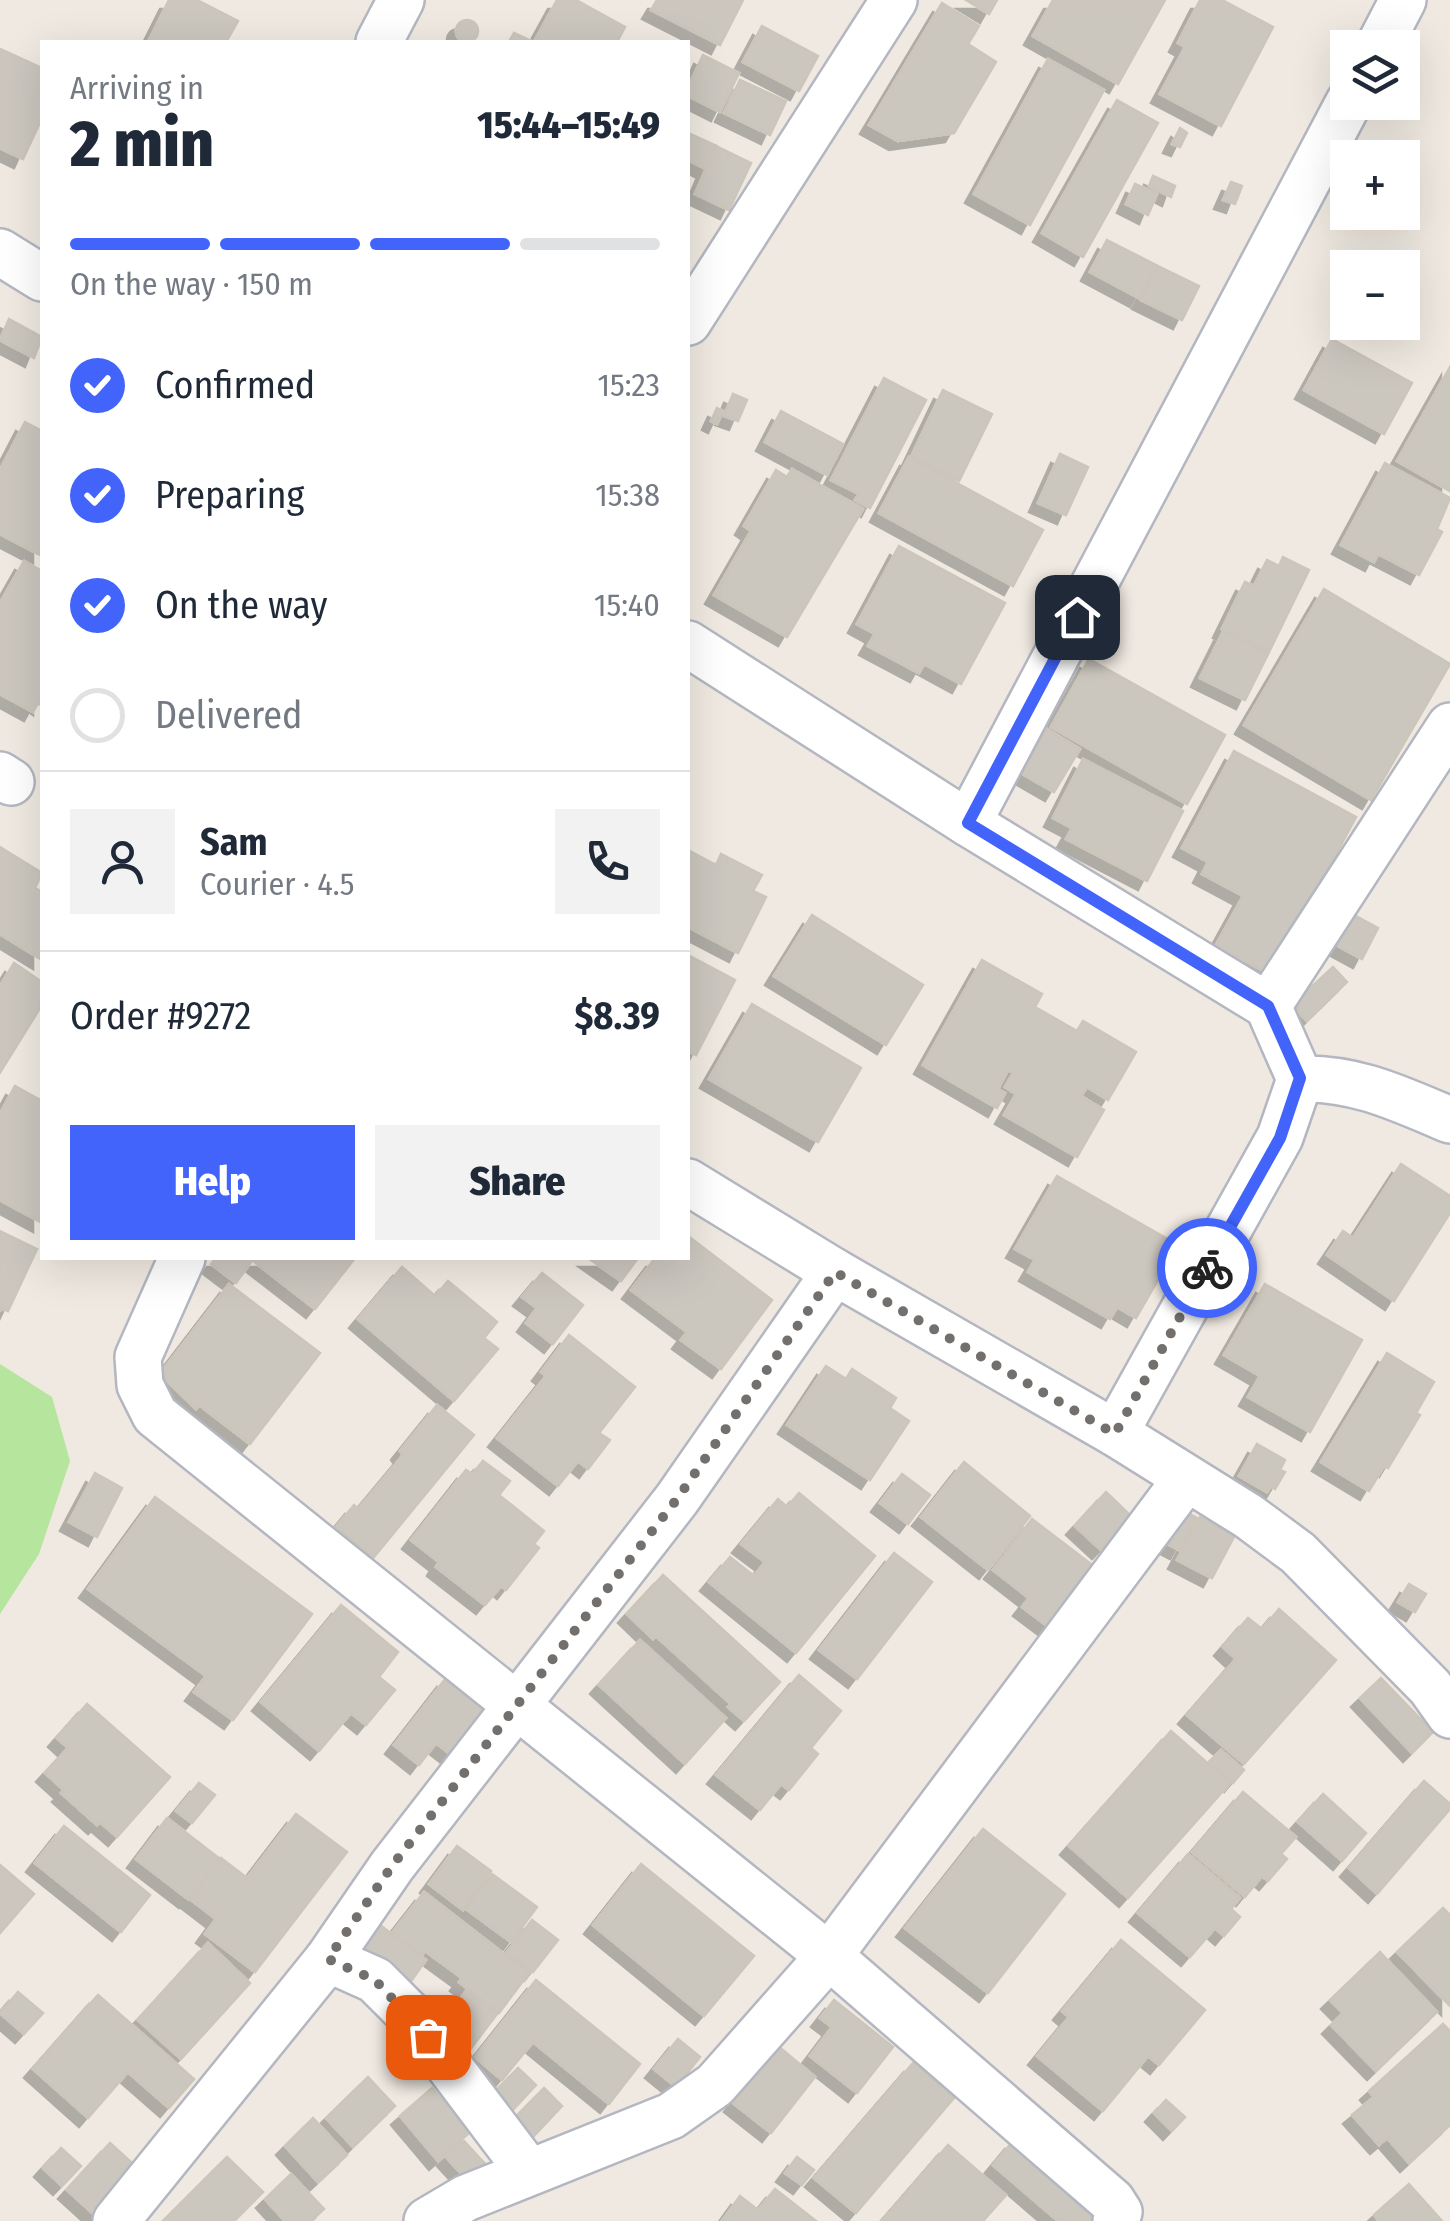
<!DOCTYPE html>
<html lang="en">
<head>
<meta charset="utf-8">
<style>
  body { margin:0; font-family:"Fira Sans Condensed",sans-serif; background:#f2f2f3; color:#1f2937; height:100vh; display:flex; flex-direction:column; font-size:38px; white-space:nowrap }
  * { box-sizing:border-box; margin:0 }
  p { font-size:32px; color:#747a83 }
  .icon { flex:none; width:55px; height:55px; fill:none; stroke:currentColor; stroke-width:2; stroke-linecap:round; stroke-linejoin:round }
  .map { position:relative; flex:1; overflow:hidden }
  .sheet { position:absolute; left:40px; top:40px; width:650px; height:1220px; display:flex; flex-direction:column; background:#fff; border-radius:0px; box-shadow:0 10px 40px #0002 }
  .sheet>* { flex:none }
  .controls { position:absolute; left:1330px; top:30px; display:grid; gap:20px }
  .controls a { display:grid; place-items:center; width:90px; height:90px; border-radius:0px; background:#fff; box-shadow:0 10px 40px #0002; font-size:50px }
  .pin { position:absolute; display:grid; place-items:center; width:85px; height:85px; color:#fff; margin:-42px; border-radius:20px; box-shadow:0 5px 15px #0006 }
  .courier { position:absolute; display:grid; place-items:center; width:100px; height:100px; margin:-50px; border:8px solid #4264fb; border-radius:50%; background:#fff; color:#222; box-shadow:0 2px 12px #0007 }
  .head em { font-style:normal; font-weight:800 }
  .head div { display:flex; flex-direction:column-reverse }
  .head { display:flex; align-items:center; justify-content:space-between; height:170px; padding:0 30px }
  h1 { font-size:65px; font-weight:800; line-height:75px }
  .bar { display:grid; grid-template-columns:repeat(4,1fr); gap:15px 10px; align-content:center; height:120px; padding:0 30px }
  .bar i { height:12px; border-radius:8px; background:#e0e1e3 }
  .bar .current { background:#4264fb }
  .bar p { grid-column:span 4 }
  .line { display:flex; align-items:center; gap:25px; padding:0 30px; border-top:2px solid #e0e1e3 }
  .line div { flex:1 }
  .round { display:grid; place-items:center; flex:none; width:105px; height:105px; border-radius:0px; background:#f2f2f3 }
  ol { padding:0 30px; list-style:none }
  li { display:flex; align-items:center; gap:30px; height:110px }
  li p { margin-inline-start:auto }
  li .icon { padding:10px; border-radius:50%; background:#4264fb; color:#fff; stroke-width:4 }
  li:last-child { color:#747a83 }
  li i { width:55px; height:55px; border:5px solid #e0e1e3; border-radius:50% }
  .primary-button { display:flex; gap:20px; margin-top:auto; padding:20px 30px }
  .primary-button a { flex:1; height:115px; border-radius:0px; background:#4264fb; color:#fff; font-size:40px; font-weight:800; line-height:115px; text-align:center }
  .primary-button a+a { background:#f2f2f3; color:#1f2937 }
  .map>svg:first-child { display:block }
  .green { fill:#b6e59e }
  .building { fill:#cbc7bf; stroke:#cbc5ba; stroke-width:2.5; filter:url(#shadow) }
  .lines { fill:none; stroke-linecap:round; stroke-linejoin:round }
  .minor-casing { stroke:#b4b7c1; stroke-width:50 }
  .minor { stroke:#fff; stroke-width:45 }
  .done { stroke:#726f6d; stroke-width:10; stroke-dasharray:0 18 }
  .route { stroke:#4264fb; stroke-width:12 }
</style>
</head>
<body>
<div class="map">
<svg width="1450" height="2221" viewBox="0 0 1450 2221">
  <defs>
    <filter id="shadow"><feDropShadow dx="-9" dy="9" stdDeviation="0" flood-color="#0004"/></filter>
  </defs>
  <rect width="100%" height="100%" fill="#efe9e1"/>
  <path class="green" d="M0,1364l52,33 18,64 -31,93 -39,60z"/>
  <g class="building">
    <path d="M169,0h28l41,21 -12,21h-78z"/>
    <path d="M557,0h19l49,27 -8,15h-83z"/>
    <path d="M657,0h86l-23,45 -69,-35z"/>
    <path d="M966,0h31l-8,14z"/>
    <path d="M1053,0h112l-47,84 -85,-48z"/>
    <path d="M1200,0h22l51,27 -52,99 -61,-32 25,-47 -7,-4z"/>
    <path d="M942,3l37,23 -11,18 28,18 -42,71 -56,8 -29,-16z"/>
    <circle cx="467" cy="31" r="11"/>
    <path d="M762,26l56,30 -19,35 -56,-29z"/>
    <path d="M514,33l19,9h-24z"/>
    <path d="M0,49l42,19v50l-19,41 -23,-11z"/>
    <path d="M703,55l36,18 -19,39 -32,-16v-8z"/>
    <path d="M1048,59l56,31 -74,135 -56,-31z"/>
    <path d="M740,80l46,21 -16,34 -46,-22z"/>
    <path d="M1117,100l41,23 -75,134 -41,-24z"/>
    <path d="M1180,128l7,5 -7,14 -8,-3z"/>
    <path d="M688,133l29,13 -11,23 -18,-9z"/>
    <path d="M716,146l35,17 -22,47 -34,-16z"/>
    <path d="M1153,176l22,10 -4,11 -22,-11z"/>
    <path d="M1231,182l11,4 -7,18 -12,-4z"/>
    <path d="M1135,184l22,10 -9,21 -22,-11z"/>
    <path d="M1107,240l49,25 -17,33 -49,-26z"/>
    <path d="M1158,266l41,20 -17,34 -41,-20z"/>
    <path d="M9,319l33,18 -8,21 -34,-18z"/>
    <path d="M1332,339l80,44 -28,51 -80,-44z"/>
    <path d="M1450,367v124l-53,-30z"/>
    <path d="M884,378l42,22 -56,108 -15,-8 4,-6 -28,-14z"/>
    <path d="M943,390l49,24 -33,67 -48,-24z"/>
    <path d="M733,394l14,6 -9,21 -14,-5z"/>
    <path d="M717,408l6,3 -6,13 -6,-3z"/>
    <path d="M781,411l62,33 -16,31 -62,-33z"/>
    <path d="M25,422l17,9v125l-42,-22v-64z"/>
    <path d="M1060,454l28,13 -22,48 -28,-12z"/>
    <path d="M909,457l134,73 -30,56 -134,-73z"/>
    <path d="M1385,463l65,35 -13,31 5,3 -23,43 -41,-21 -4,8 -33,-17z"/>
    <path d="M792,469l71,40 -76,128 -73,-42 37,-64 -7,-5 32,-56 11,7z"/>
    <path d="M899,546l106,57 -44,81 -37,-20 -5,9 -51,-27 7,-12 -18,-10z"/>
    <path d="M1283,557l26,13 -40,82 -47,-23 23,-47 9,4 13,-26 12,6z"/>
    <path d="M24,561l18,10v135l-4,-3 -5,9 -33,-18v-91z"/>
    <path d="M1324,589l126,75 -79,136 -127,-75z"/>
    <path d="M1223,632l45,22 -23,46 -45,-22z"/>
    <path d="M1089,659l136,76 -38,69 -136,-77z"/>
    <path d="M1047,729l33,20 -26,43 -33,-19z"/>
    <path d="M1234,751l122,66 -85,158 -55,-30 27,-49 -41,-22 6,-12 -26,-14z"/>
    <path d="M1083,759l100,52 -36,70 -81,-42 6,-11 -19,-10z"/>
    <path d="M0,847l42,26 -7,15 7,4v68l-42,-26z"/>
    <path d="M688,850l28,15 5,-11 41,21 -9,16 13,6 -28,56 -50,-26z"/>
    <path d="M812,915l111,70 -37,60 -112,-69z"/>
    <path d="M1354,915l24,13 -16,31 -24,-13z"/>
    <path d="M688,955l47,25 -39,75 -8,-4z"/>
    <path d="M982,960l60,34 -7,13 42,24 6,-10 53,31 -28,48 -21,-13 -6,9 23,14 -27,47 -73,-42 12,-21 -11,-7 8,-14 -5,-3 -10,19 7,4 -8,15 -74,-43z"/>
    <path d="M14,963l28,19v23l-41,66 -1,-85z"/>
    <path d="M1333,967l14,15 -40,39 -15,-16z"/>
    <path d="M752,1004l109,64 -43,74 -109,-63z"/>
    <path d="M15,1086l27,15v122l-42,-23v-86z"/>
    <path d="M1401,1164l49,32v17l-56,88 -67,-46 16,-24 10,7z"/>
    <path d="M1057,1176l121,69 -42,73 -19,-11 -7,12 -82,-47 7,-12 -20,-11z"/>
    <path d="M0,1231l37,18 -29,62 -7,-3 -1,3z"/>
    <path d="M688,1236l84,64 -51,69 -40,-29 6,-8 -56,-42 24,-32h33z"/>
    <path d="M216,1258h38l-18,25 -25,-19z"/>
    <path d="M256,1258h99l-40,51 -62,-48z"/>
    <path d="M588,1258h50l-17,23z"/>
    <path d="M402,1267l33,29 13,-15 49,41 -13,16 14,11 -44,52 -96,-82z"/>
    <path d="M542,1273l41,32 -30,39 -27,-21 11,-15 -15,-11z"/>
    <path d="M229,1284l91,69 -70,91 -51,-39 -3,4 -36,-35z"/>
    <path d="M1265,1284l97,56 -52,92 -62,-35 12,-21 -36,-21z"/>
    <path d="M569,1335l66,52 -36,46 11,7 -22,29 -10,-8 -20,25 -61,-48 49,-62 -5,-4z"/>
    <path d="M1387,1353l47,29 -18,31 4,2 -32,53 -4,-2 -15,25 -48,-29z"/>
    <path d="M826,1366l20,13 6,-10 44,29 -6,10 19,13 -39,59 -83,-55z"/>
    <path d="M437,1405l37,30 -100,122 -38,-30 18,-22 4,4 45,-54 -3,-4z"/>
    <path d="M1257,1444l28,16 -5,10 5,2 -10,17 -4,-3 -4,6 -28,-16z"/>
    <path d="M483,1461l27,20 -11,14 45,36 -10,13 5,4 -33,42 -5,-4 -16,19 -49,-38 3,-5 -28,-22 55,-70 6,4z"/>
    <path d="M964,1462l66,54 -42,54 -67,-53z"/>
    <path d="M95,1473l27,15 -25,49 -28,-15z"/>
    <path d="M902,1474l28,21 -22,29 -28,-21z"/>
    <path d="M1106,1492l26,25 -31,33 -26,-24z"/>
    <path d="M799,1493l76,63 -79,97 -87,-71 21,-25 24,19 11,-14 -24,-18 37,-45 9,8z"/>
    <path d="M155,1497l157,117 -79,106 -39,-28 12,-16 -118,-87z"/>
    <path d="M1177,1507l20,11 -18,32 -19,-10z"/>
    <path d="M1200,1517l35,18 -23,43 -35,-18z"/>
    <path d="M1032,1519l68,52 -46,60 -32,-24 7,-9 -36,-28z"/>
    <path d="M894,1553l38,29 -75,97 -38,-29z"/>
    <path d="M663,1575l117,107 -36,39 -16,-14 3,-3 -75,-68 -3,3 -26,-25z"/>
    <path d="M1409,1584l17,10 -11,18 -17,-10z"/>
    <path d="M341,1605l57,47 -19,25 16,13 -29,35 -15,-12 -32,38 -58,-49z"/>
    <path d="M1279,1609l57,51 -92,104 -57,-49 49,-56 -13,-12 25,-29 14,11z"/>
    <path d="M640,1640l86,78 -41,46 -86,-79z"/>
    <path d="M799,1675l42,36 -30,37 7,6 -29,36 -8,-6 -21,26 -44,-35z"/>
    <path d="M446,1678l39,31 -35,45 -14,-11 -17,22 -25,-20z"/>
    <path d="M1381,1678l52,54 -21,21 -52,-55z"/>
    <path d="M87,1704l83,73 -53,60 -17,-15 -3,3 -36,-32 3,-3 -19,-17 23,-25 -11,-10z"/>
    <path d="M1171,1731l59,52 -102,115 -59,-52z"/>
    <path d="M1221,1750l23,20 -11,13 -24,-21z"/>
    <path d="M1424,1781l26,23v5l-73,85 -28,-26z"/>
    <path d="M199,1783l16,12 -23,28 -16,-12z"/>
    <path d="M1243,1792l53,45 -15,17 6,5 -19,22 -6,-5 -17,21 -53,-45z"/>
    <path d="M1323,1794l43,39 -24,28 -44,-39z"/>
    <path d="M296,1814l51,38 -92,120 -50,-38 11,-15 -26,-20 31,-41 26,20z"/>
    <path d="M167,1818l53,41 -32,40 -52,-40z"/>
    <path d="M64,1826l86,69 -29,37 -86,-69z"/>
    <path d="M983,1829l82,65 -77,99 -83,-65z"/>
    <path d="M457,1846l34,25 -28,39 -34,-26z"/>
    <path d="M1188,1854l52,44 -9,11 9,8 -16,19 -9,-8 -25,29 -52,-44z"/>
    <path d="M641,1864l113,92 -50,60 -111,-91z"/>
    <path d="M0,1865l34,29 -34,39z"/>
    <path d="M492,1874l45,33 -26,35 -45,-33z"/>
    <path d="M424,1892l105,81 -30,40 -40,-31 3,-4 -37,-27 -3,4 -30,-22z"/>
    <path d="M1443,1908l7,7v91l-53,-54z"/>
    <path d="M372,1919l54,41 -17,24 -58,-36z"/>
    <path d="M532,1920l26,20 -25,32 -26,-20z"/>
    <path d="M1121,1940l84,70 -46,55 -11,-9 -45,55 -66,-55 32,-39 -7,-6z"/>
    <path d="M208,1943l42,40 -69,76 -43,-39z"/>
    <path d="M1380,1952l57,60 -61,59 -45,-46 12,-12 -13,-13z"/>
    <path d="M536,1980l104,84 -31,40 -76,-62 -31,38 -27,-23z"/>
    <path d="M466,1991l31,23 -31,41 -31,-23z"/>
    <path d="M18,1992l25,21 -19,21 -24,-21z"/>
    <path d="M98,1995l96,84 -25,29 -41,-36 -40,46 -55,-49z"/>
    <path d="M834,2000l59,47 -36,46 -47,-37 22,-29 -12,-9z"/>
    <path d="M1443,2024l7,7v94l-41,38 -22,-25 -8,7 -27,-30 22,-18 -5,-6z"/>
    <path d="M678,2039l22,18 -24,30 -22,-18z"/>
    <path d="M778,2046l37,31 -44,56 -38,-30z"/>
    <path d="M913,2063l41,35 -98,115 -42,-35z"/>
    <path d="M518,2068l18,17 -26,28 -18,-18z"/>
    <path d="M368,2077l27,29 -42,41 -27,-29z"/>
    <path d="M432,2088l38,44 -32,29 -38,-45z"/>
    <path d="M544,2088l18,18 -31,33 -19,-18z"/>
    <path d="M1166,2100l19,17 -13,14 -18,-18z"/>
    <path d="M313,2118l34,37 -29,27 -33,-36z"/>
    <path d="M1014,2140l87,81h-43l-65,-56z"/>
    <path d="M464,2141l23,25 -18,16 -23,-25z"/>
    <path d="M110,2143l32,29 -43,47 -32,-29z"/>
    <path d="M948,2145l58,50 -23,26h-101z"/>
    <path d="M61,2148l20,18 -19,20 -19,-18z"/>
    <path d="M227,2157l36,35 -29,29h-71z"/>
    <path d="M797,2157l17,13 -12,15 -17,-12z"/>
    <path d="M291,2174l33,35 -13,12h-26l-20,-22z"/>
    <path d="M1409,2184l33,37h-63l-5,-6z"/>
    <path d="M775,2189l41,32h-94l18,-25 18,14z"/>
  </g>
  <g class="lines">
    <g class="minor-casing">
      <g id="minor">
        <path d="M379,42l22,-42"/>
        <path d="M1378,48l25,-48"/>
        <path d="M0,252l42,26"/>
        <path d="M688,322l206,-322"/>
        <path d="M688,644l280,179 300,183 32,73 -20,58 -165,296"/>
        <path d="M0,775l11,7"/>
        <path d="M968,823l381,-721"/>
        <path d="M1268,1006l182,-280"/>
        <path d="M1300,1079c55,-2 100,20 150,41"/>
        <path d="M688,1182l147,90 280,161 133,83 50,37 132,134 20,28"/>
        <path d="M182,1258l-44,99 2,28 15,30 674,541 283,245 7,11 -3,9"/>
        <path d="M328,1959l47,21 37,37 117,155"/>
        <path d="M116,2221l212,-262 64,-93 285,-367 158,-227"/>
        <path d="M427,2221l39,-23 205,-82 44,-31 114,-129 357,-477"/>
      </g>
    </g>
    <use href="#minor" class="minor"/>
  </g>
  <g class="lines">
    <path class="done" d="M428,2037l-53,-57 -47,-21 64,-93 285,-367 158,-227 280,162 92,-166"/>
    <path class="route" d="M1077,617l-109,206 300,183 32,72 -20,60 -73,130"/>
  </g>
</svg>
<div class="controls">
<a><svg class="icon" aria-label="layers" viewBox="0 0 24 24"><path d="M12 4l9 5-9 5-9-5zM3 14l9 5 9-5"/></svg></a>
<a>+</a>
<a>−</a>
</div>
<div class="pin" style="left:428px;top:2037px;background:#ea580c"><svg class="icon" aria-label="bag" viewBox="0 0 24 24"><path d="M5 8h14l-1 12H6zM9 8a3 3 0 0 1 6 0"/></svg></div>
<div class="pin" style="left:1077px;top:617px;background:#1f2937"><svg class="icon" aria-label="home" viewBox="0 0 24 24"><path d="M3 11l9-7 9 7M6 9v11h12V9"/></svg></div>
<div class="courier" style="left:1207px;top:1268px"><svg class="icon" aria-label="bike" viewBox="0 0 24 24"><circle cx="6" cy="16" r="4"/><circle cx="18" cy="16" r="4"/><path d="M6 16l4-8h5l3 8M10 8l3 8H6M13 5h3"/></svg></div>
<section class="sheet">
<div class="head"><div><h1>2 min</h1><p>Arriving in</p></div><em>15:44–15:49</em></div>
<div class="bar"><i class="current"></i><i class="current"></i><i class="current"></i><i></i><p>On the way · 150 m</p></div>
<ol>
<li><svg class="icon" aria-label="check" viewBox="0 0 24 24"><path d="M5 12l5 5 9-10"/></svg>Confirmed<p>15:23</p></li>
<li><svg class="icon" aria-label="check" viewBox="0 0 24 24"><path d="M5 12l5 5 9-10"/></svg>Preparing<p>15:38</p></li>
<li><svg class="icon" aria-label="check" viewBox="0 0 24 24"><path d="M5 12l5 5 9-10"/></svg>On the way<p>15:40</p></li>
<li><i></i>Delivered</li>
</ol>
<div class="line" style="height:180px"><a class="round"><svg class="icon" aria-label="person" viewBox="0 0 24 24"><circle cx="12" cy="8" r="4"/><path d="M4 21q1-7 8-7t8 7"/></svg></a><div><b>Sam</b><p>Courier · 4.5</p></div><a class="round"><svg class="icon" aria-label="phone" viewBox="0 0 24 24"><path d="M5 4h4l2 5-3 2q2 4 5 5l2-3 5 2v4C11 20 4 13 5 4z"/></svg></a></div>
<div class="line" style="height:130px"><div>Order #9272</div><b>$8.39</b></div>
<div class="primary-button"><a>Help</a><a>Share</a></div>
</section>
</div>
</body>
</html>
